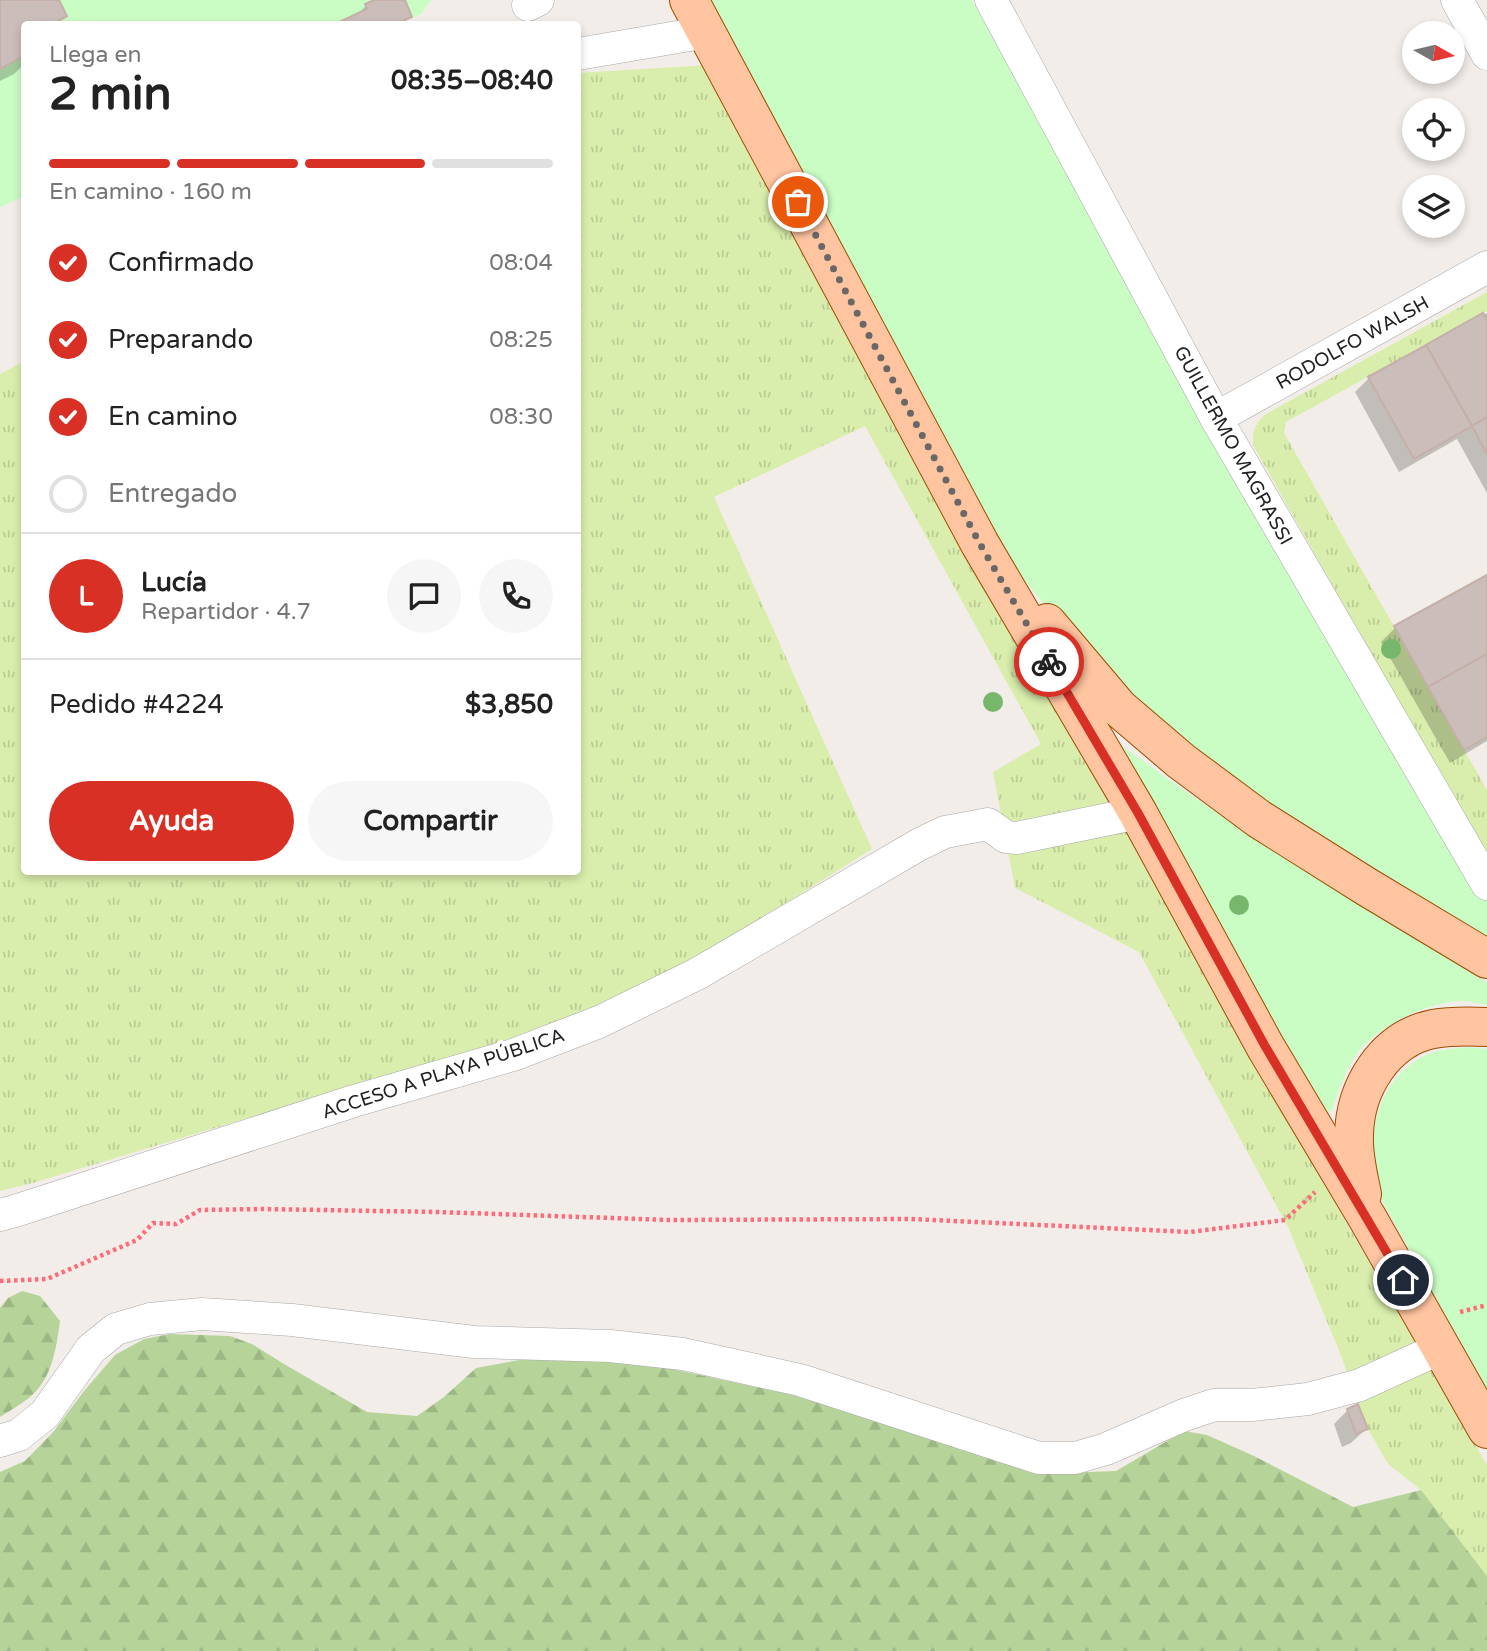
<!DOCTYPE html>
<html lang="es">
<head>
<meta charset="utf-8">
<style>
  body { margin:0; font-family:"Varela Round",sans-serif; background:#f6f6f6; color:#222; height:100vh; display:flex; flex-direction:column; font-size:26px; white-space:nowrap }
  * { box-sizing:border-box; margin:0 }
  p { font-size:23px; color:#767676 }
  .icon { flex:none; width:38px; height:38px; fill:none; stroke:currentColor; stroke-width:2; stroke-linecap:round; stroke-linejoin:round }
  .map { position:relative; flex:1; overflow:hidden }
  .sheet { position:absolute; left:21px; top:21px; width:560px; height:854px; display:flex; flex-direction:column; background:#fff; border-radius:7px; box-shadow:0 4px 10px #0003 }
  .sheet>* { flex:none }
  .needle { width:46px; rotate:98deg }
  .buttons { position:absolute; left:1402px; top:21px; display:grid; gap:14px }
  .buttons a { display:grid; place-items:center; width:63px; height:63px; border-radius:50%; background:#fff; box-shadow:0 4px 10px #0003; font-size:35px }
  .pin { position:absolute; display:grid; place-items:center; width:60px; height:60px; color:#fff; margin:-30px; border:4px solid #fff; border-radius:50%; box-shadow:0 2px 7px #0007 }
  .courier { position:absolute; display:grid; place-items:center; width:70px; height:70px; margin:-35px; border:5px solid #d93025; border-radius:50%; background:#fff; color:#222; box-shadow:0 2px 9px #0007 }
  .overview em { font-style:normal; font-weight:700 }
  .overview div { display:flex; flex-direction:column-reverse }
  .overview { display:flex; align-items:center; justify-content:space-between; height:119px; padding:0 28px }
  h1 { font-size:46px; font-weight:700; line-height:52px }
  .bar { display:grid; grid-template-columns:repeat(4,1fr); gap:10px 7px; align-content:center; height:84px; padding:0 28px }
  .bar i { height:9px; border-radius:5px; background:#e0e0e0 }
  .bar .on { background:#d93025 }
  .bar p { grid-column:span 4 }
  .line { display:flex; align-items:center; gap:18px; padding:0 28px; border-top:2px solid #e0e0e0 }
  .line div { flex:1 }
  .round { display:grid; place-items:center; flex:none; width:74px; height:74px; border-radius:37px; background:#f6f6f6 }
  ol { padding:0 28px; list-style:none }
  li { display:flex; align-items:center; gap:21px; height:77px }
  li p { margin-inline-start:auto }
  li .icon { padding:7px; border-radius:50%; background:#d93025; color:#fff; stroke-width:4 }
  li:last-child { color:#767676 }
  li i { width:38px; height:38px; border:4px solid #e0e0e0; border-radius:50% }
  .button { display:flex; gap:14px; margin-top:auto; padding:14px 28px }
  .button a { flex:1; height:80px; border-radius:42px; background:#d93025; color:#fff; font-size:28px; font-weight:700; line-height:80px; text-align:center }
  .button a+a { background:#f6f6f6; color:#222 }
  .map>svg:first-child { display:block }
  .grass { fill:url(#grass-tufts) }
  .forest { fill:url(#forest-firs) }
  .park { fill:#cafdc4 }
  .shadow { fill:#0003 }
  .building { fill:#cbbeba; stroke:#c5b0a9; stroke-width:2 }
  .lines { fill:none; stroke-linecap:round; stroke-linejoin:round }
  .minor-casing { stroke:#a8a8a8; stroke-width:33 }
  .major-casing { stroke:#9f4c00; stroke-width:40 }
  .path { stroke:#ff6c79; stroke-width:4.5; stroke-dasharray:3.5 3.5; stroke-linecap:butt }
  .minor { stroke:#fff; stroke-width:32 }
  .major { stroke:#ffc4a0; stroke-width:38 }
  .tree { fill:#77b76b }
  .done { stroke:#6a6867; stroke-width:7; stroke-dasharray:0 12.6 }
  .route { stroke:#d93025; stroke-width:9 }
  .labels { text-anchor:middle; stroke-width:7; stroke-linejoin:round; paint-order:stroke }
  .street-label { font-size:19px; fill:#212121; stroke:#fff }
</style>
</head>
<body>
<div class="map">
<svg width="1487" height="1651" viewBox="0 0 1487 1651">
  <defs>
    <pattern id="grass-tufts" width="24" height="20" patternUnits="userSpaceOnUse" patternTransform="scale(1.75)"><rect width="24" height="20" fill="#d9eeac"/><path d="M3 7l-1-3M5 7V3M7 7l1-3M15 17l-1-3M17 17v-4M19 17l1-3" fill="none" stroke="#bacc94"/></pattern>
    <pattern id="forest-firs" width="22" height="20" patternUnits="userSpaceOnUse" patternTransform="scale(1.75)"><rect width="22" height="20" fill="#b6d49a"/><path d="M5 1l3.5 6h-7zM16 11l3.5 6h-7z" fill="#9cb684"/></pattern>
  </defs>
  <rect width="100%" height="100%" fill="#f2ede8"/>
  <g class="grass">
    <path d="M709,65l413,752 126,236 239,412v111l-66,-86 -33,-26 -20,-35 -28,-76 -52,-126 -149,-275 -124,-64 -22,-116 48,-28 -176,-318 -151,71 158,352 -156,98 -104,53 -60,26 -516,156 -36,9v-817l24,-13v511h554v-799z"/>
    <path d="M1487,292v19l-201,111 -2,11 203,357v67l-234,-412c-1,-14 2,-22 13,-31z"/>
  </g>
  <g class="forest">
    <path d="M22,1291l18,5 20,25c-4,29 -8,58 -31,77 -9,7 -20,13 -29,19v-109l8,-10z"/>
    <path d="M170,1334l60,2 22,8 32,20 83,48 50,4 27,-19 32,-29 43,-8 75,-1 64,7 131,28 138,41 75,28 33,8 27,2 54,-2 68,-40 23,4 47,21 99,51 68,-17 66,86v75h-1487v-179l25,-11 29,-30 30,-40 31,-36 29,-16z"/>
  </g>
  <g class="park">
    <path d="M0,0h431l-10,14 -22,10h-375v172l-24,11z"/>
    <path d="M703,0h269l233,421 282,480v38l-278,-170 -149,-145 -39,-48 -27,-42z"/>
    <path d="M1108,736l94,67 253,156 32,24v22c-7,-1 -14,-3 -21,-4 -35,-1 -85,23 -107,50 -13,17 -20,38 -27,59l-5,2 -4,-2z"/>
    <path d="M1466,1047l21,2v341l-104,-187c-4,-17 -10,-35 -10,-53 -1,-41 19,-84 61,-98 10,-3 21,-3 32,-5z"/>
  </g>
  <g class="shadow">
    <path d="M0,0h58l7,16 -9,8h-32v40l-10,10 -14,7z"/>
    <path d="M378,0h25l7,16 -8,8h-64l16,-7 12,-11z"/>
    <path d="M1487,313v180l-30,-54 -58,33 -44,-80 14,-14z"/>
    <path d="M1487,577v164l-37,22 -69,-121 14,-14z"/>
    <path d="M1348,1410l18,19 -15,14 -9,4 -8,-23z"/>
  </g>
  <g class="building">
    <path d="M0,0h59l8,16 -14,8h-29v32l-24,13z"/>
    <path d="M374,0h31l7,17 -16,7h-58l-1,-1 30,-14 -2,-5z"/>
    <path d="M1483,313l4,8v96l-15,9 -46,-81z"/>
    <path d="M1426,345l46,81 -58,33 -46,-82z"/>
    <path d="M1487,417v37l-15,-28z"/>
    <path d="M1487,575v79l-59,33 -34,-61z"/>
    <path d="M1487,654v83l-23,13 -36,-63z"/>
    <path d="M1358,1404l10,25 -12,5 -9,-25z"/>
  </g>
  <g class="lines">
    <g class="minor-casing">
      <g id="minor">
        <path d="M991,0l225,418 271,466"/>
        <path d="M1457,0l30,54"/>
        <path d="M528,5l10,-5"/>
        <path d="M578,54l129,-22"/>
        <path d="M1216,418l271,-151"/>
        <path d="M0,1215l15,-4 339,-110 159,-46 86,-33 98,-48 223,-130 25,-12 43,-8 18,13 11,1 121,-25"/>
        <path d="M0,1441l19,-6 26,-21 46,-65 25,-20 34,-10 52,-5 90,6 182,22 136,4 73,8 117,26 239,78h36l31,-9 78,-34 30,-10h38l56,-6 52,-14 81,-37"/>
      </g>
    </g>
    <g class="major-casing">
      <g id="major">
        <path d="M689,0l291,544 158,269 127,233 103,173 119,210"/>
        <path d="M1047,623l72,85 62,53 78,58 108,68 120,72"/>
        <path d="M1362,1194c-4,-19 -9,-39 -8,-59 1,-47 30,-96 79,-106 17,-3 36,-3 54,-2"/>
      </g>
    </g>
    <g class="path">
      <path d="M0,1281l47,-2 90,-39 16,-17 23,1 24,-14 62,-1 176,3 231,8 242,-1 279,13 95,-12 30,-28"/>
      <path d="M1460,1312l27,-7"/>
    </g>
    <use href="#minor" class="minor"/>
    <use href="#major" class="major"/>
  </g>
  <g class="tree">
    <circle cx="1391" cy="649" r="10"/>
    <circle cx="993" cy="702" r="10"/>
    <circle cx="1239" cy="905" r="10"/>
  </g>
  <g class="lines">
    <path class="done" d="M798,202l182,342 69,118"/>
    <path class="route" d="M1049,662l89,151 127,233 138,234"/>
  </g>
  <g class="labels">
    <g class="street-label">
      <text transform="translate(1352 342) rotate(-29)" y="7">RODOLFO WALSH</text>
      <text transform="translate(1234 445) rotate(61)" y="7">GUILLERMO MAGRASSI</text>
      <text transform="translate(443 1073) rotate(-18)" y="7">ACCESO A PLAYA PÚBLICA</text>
    </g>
  </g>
</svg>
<div class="buttons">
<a><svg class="needle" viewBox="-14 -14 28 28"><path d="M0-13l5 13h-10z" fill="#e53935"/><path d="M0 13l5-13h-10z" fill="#767676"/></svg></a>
<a><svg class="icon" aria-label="locate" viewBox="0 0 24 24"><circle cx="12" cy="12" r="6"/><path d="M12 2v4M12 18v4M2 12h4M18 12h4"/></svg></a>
<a><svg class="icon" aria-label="layers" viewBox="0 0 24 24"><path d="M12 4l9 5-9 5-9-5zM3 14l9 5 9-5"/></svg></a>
</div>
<div class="pin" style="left:798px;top:202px;background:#ea580c"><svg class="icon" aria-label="bag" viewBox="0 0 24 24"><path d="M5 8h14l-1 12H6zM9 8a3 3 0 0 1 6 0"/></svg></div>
<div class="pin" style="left:1403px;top:1280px;background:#1f2937"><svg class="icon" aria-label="home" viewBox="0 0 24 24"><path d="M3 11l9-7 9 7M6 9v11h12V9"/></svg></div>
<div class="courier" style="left:1049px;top:662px"><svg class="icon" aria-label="bike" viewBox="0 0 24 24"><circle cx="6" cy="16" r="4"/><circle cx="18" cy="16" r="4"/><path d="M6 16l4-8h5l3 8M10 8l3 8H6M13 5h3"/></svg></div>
<section class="sheet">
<div class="overview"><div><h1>2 min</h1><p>Llega en</p></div><em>08:35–08:40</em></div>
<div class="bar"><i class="on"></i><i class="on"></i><i class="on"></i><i></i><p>En camino · 160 m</p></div>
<ol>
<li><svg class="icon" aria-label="check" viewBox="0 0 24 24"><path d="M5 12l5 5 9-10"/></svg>Confirmado<p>08:04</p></li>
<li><svg class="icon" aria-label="check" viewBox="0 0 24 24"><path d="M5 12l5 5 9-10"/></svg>Preparando<p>08:25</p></li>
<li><svg class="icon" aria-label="check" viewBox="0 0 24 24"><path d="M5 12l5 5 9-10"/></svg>En camino<p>08:30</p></li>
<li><i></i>Entregado</li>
</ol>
<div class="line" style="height:126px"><b class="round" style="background:#d93025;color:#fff">L</b><div><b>Lucía</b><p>Repartidor · 4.7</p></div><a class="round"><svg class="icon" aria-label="chat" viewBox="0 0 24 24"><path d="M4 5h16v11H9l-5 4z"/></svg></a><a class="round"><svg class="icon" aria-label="phone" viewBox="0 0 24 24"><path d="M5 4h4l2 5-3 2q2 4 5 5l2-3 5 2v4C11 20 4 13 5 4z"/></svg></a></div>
<div class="line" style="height:91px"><div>Pedido #4224</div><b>$3,850</b></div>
<div class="button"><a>Ayuda</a><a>Compartir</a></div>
</section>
</div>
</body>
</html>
